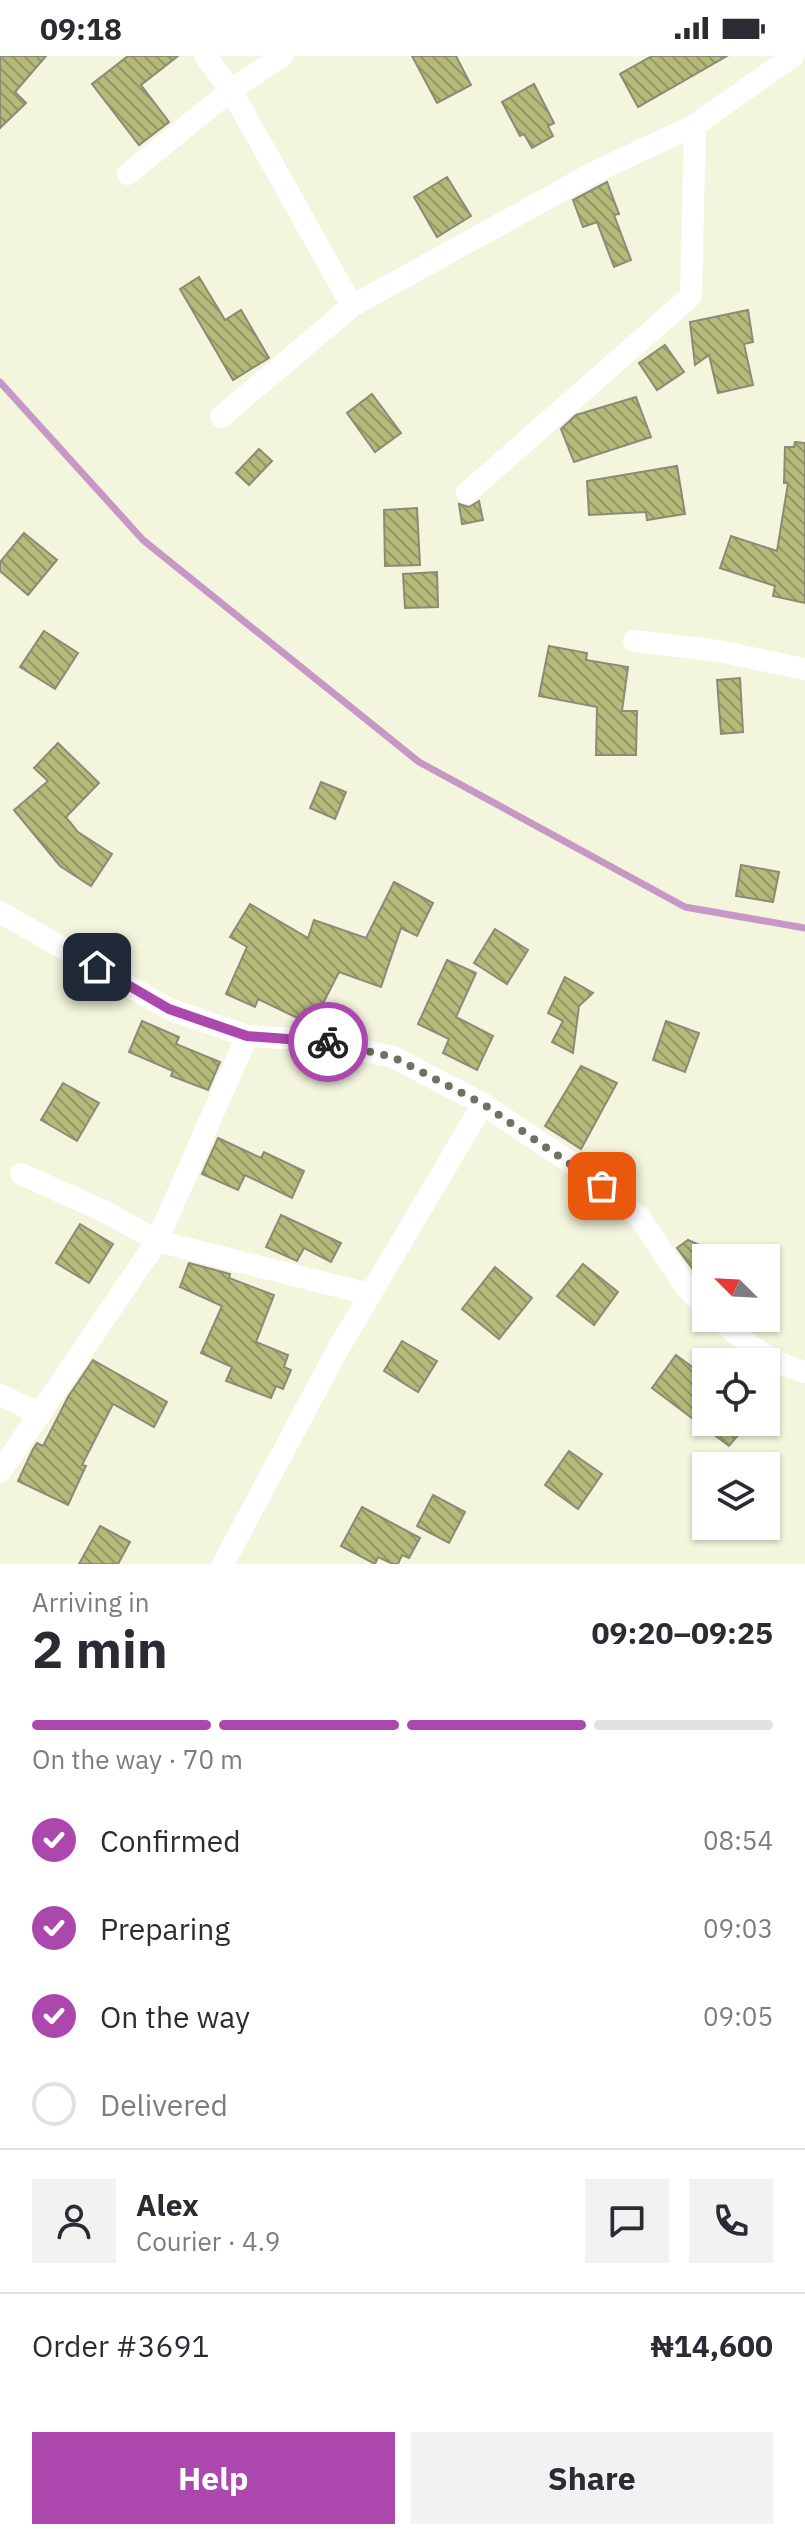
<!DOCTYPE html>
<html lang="en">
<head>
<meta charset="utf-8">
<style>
  body { margin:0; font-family:"IBM Plex Sans",sans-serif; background:#f2f2f3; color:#2b2b33; height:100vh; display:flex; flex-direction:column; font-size:30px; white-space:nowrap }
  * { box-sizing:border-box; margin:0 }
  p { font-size:26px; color:#7c7c81 }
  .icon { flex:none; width:44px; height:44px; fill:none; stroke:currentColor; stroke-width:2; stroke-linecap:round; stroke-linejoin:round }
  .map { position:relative; height:1508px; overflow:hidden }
  .panel { display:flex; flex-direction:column; background:#fff; flex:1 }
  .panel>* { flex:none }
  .needle { width:52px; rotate:294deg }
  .buttons { position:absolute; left:692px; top:1188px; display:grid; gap:16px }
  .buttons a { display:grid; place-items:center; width:88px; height:88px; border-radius:0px; background:#fff; box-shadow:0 2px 6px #0004; font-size:40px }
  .pin { position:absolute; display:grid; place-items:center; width:68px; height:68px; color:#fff; margin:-34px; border-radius:16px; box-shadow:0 4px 12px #0006 }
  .courier { position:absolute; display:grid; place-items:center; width:80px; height:80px; margin:-40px; border:6px solid #ac48ad; border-radius:50%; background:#fff; color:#222; box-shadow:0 2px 10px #0007 }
  .overview em { font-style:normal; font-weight:800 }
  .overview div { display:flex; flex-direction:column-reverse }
  .overview { display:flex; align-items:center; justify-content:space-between; height:136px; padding:0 32px }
  h1 { font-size:52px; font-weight:800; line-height:60px }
  .bar { display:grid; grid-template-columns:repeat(4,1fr); gap:12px 8px; align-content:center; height:96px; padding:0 32px }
  .bar i { height:10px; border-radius:6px; background:#e1e1e2 }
  .bar .selected { background:#ac48ad }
  .bar p { grid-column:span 4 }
  .line { display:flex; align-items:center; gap:20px; padding:0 32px; border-top:2px solid #e1e1e2 }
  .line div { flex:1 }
  .round { display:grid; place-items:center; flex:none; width:84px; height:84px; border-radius:0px; background:#f2f2f3 }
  ol { padding:0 32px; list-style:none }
  li { display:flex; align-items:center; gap:24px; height:88px }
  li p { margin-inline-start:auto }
  li .icon { padding:8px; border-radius:50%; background:#ac48ad; color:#fff; stroke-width:4 }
  li:last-child { color:#7c7c81 }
  li i { width:44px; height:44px; border:4px solid #e1e1e2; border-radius:50% }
  .action { display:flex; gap:16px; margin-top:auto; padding:16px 32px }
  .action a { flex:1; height:92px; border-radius:0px; background:#ac48ad; color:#fff; font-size:32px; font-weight:800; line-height:92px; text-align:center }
  .action a+a { background:#f2f2f3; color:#2b2b33 }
  .status { display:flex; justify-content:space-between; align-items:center; height:56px; padding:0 40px; background:#fff; direction:ltr }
  .status svg { height:22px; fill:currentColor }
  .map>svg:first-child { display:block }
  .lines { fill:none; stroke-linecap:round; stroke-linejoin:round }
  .stream { stroke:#c798c6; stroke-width:7 }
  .building { fill:url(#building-back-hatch); stroke:#8a8c77; stroke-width:2 }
  .street { stroke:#fff; stroke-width:22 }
  .done { stroke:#707163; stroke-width:8; stroke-dasharray:0 14.4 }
  .route { stroke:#ac48ad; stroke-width:10 }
</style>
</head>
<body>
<div class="status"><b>09:18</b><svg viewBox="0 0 49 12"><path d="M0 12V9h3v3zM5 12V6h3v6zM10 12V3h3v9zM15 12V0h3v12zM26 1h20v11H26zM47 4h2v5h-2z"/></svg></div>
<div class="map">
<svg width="805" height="1508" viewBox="0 0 805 1508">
  <defs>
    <pattern id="building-back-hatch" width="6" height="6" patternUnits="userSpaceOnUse" patternTransform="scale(2)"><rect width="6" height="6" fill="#b5b97a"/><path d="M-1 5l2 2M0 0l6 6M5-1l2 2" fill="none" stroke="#939764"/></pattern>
  </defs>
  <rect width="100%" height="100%" fill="#f3f5dd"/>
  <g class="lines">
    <path class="stream" d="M0,326l143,158 276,222 266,145 120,21"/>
  </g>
  <g class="building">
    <path d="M0,0h46l-31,36 11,11 -26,25z"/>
    <path d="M128,0h50l-37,29 28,37 -30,23 -47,-61z"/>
    <path d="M412,0h44l15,29 -34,18z"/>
    <path d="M652,0h75l-89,51 -18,-33z"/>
    <path d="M534,28l20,39 -6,3 5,10 -21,12 -8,-14 -4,2 -18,-34z"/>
    <path d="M447,121l24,39 -34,21 -23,-40z"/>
    <path d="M607,126l12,32 -5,1 17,45 -17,7 -17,-45 -14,5 -10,-27z"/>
    <path d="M199,221l26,43 16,-10 28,48 -36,22 -53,-91z"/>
    <path d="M748,254l5,32 -9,2 9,41 -35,8 -9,-38 -14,10 -5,-43z"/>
    <path d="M665,289l19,27 -27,18 -18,-27z"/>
    <path d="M372,338l29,39 -26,19 -28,-39z"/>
    <path d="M636,341l15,40 -77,25 -13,-33 15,-14z"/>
    <path d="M795,386l10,1v160l-32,-7 2,-10 -55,-18 11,-32 46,15 11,-68h-4l1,-36h9z"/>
    <path d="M259,393l13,12 -23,24 -13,-12z"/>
    <path d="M677,410l8,48 -38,6 -1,-8 -57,3 -2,-34z"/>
    <path d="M479,445l4,19 -21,4 -3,-20 10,3z"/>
    <path d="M417,452l3,57 -35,1 -1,-56z"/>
    <path d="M24,477l33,27 -29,35 -28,-24v-9z"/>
    <path d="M437,516l1,35 -33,1 -2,-34z"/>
    <path d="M44,575l34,22 -23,36 -35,-22z"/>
    <path d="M549,590l38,7 -1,7 42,7 -6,44h15l-1,44h-40l1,-48 -58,-11z"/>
    <path d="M740,622l3,54 -22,2 -4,-54z"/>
    <path d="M58,687l41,40 -33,34 12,15 34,22 -21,32 -31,-20 -46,-56 34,-29 -14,-13z"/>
    <path d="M321,726l25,10 -11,27 -25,-11z"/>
    <path d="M741,809l38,7 -6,30 -37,-6z"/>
    <path d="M394,826l39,21 -16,33 -16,-8 -20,59 -42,-15 -27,53 -54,-26 -3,8 -29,-13 21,-47 -17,-10 20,-33 58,34 6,-18 52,18z"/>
    <path d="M495,873l33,21 -21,34 -33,-21z"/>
    <path d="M447,904l29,13 -20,44 37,19 -16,34 -34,-17 6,-14 -31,-15z"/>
    <path d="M565,921l28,16 -14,13 -6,47 -21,-11 11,-21 -15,-8z"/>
    <path d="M142,965l37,16 -3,7 44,18 -12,28 -37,-14 2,-5 -44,-19z"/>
    <path d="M666,965l33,12 -14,39 -32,-12z"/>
    <path d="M581,1010l36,17 -36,66 -36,-23z"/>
    <path d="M63,1027l36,20 -22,38 -36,-21z"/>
    <path d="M218,1082l43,20 3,-6 40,19 -12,27 -47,-23 -7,15 -36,-16z"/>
    <path d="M281,1159l60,28 -10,19 -27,-14 -7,13 -31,-14z"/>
    <path d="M80,1168l33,20 -24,39 -33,-20z"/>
    <path d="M688,1184l18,8v39l-29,-39z"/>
    <path d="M189,1207l41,11 -1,4 45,17 -18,47 32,13 -4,12 7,3 -8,19 -7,-3 -5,12 -45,-17 6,-14 -31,-14 21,-47 -42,-19z"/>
    <path d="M583,1208l35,28 -24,33 -37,-29z"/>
    <path d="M495,1211l37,31 -33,41 -37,-30z"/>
    <path d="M402,1285l35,20 -19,31 -34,-21z"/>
    <path d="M676,1299l30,22v45h43l-20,24 -77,-58z"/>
    <path d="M93,1304l74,42 -13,25 -41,-23 -31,61 4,1 -18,39 -50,-24 15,-32 4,-6 6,3 25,-49z"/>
    <path d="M569,1395l33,23 -24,35 -33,-24z"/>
    <path d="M433,1439l32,17 -16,31 -32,-17z"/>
    <path d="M362,1451l58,31 -11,20 -7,-3 -4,9h-5l-15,-7 -3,7 -34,-18z"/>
    <path d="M100,1470l30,16 -12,22h-39z"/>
  </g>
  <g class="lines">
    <g class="street">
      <path d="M205,0l26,34 121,216"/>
      <path d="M128,118l103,-84 51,-34"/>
      <path d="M221,361l131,-111 243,-134 100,-47"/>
      <path d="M467,437l224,-197 4,-171 98,-69"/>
      <path d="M634,585l84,10 87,18"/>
      <path d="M0,856l169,97 78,27 69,4 77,17 90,47 100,67 57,47 46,69 20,20"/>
      <path d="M21,1118l89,40 47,27 212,53"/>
      <path d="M717,1262c27,23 53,45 88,54"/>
      <path d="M0,1339l41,19"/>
      <path d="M0,1416l157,-231 90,-205"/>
      <path d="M223,1508l115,-215 145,-245"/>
    </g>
  </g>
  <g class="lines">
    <path class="done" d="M328,986l65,15 90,47 119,82"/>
    <path class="route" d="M97,911l72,42 78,27 81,6"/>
  </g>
</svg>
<div class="buttons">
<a><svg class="needle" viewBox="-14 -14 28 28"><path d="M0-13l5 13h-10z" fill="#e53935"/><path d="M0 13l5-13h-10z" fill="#7c7c81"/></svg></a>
<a><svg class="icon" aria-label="locate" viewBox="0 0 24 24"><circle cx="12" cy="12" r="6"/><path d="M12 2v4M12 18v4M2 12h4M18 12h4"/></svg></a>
<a><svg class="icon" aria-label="layers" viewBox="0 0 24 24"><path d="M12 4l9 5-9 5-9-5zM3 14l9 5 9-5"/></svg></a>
</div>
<div class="pin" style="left:602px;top:1130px;background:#ea580c"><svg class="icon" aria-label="bag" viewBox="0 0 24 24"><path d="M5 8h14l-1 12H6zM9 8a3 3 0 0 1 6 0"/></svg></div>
<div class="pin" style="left:97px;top:911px;background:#1f2937"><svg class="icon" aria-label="home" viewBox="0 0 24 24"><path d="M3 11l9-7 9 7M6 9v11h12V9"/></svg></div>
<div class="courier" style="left:328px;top:986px"><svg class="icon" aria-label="bike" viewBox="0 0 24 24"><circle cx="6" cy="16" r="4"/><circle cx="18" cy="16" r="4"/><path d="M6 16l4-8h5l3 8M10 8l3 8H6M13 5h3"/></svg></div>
</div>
<section class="panel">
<div class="overview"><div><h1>2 min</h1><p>Arriving in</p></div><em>09:20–09:25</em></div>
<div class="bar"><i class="selected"></i><i class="selected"></i><i class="selected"></i><i></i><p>On the way · 70 m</p></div>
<ol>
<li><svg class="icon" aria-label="check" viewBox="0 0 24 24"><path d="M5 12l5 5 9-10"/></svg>Confirmed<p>08:54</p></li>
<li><svg class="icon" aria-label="check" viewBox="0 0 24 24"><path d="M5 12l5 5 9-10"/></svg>Preparing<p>09:03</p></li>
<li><svg class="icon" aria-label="check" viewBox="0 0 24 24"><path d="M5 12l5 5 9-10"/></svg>On the way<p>09:05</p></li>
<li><i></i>Delivered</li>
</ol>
<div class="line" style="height:144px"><a class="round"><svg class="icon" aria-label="person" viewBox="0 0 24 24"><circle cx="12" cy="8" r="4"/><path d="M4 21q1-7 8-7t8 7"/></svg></a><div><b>Alex</b><p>Courier · 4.9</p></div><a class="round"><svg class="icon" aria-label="chat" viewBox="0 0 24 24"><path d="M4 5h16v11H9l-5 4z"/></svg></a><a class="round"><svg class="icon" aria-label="phone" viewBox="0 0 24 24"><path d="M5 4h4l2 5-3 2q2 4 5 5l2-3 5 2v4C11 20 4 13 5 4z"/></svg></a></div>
<div class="line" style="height:104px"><div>Order #3691</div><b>₦14,600</b></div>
<div class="action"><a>Help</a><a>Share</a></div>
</section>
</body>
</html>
